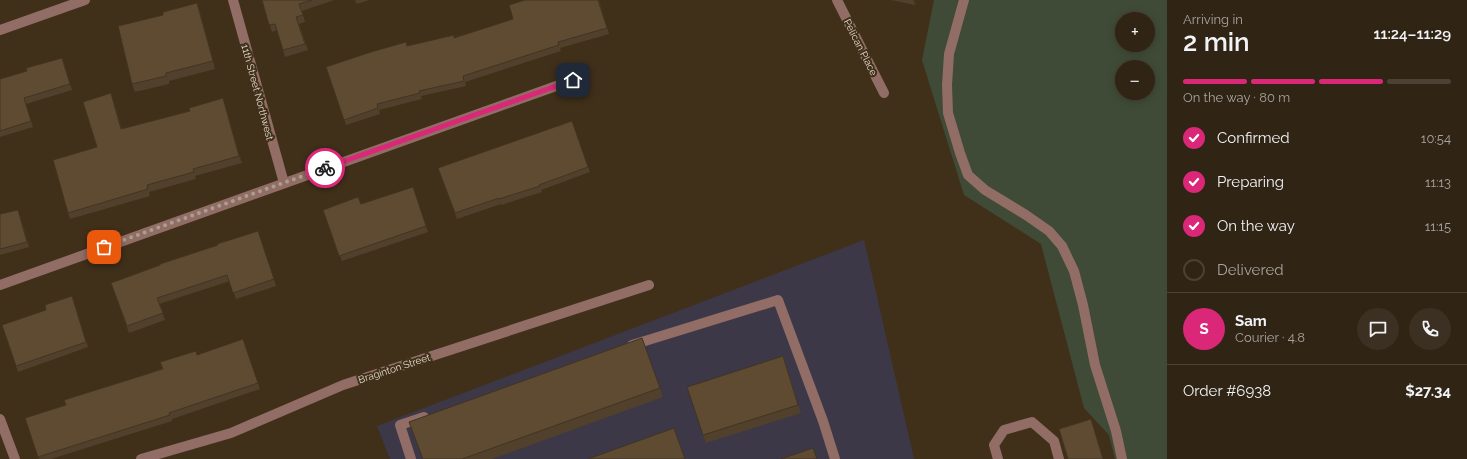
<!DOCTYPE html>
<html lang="en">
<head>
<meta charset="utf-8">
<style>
  body { margin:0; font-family:Raleway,sans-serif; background:#3c3022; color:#f1f3f6; height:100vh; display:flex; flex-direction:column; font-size:15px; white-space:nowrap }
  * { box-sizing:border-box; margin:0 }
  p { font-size:13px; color:#a8a4a0 }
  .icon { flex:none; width:22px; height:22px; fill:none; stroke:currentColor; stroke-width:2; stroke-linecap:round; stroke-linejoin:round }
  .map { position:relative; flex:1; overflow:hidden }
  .side { display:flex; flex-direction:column; background:#302414; width:300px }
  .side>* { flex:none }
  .buttons { position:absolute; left:1115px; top:12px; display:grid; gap:8px }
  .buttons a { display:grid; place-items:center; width:40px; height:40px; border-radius:50%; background:#302414; box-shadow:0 2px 10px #0003,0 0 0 1px #4b4134; font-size:20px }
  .pin { position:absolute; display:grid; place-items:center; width:34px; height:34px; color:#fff; margin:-17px; border-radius:8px; box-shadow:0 2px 6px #0006 }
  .courier { position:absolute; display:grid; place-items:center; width:40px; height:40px; margin:-20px; border:3px solid #db2777; border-radius:50%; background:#fff; color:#222; box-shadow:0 1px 5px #0007 }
  .head em { font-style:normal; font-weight:600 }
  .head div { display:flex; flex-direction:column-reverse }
  .head { display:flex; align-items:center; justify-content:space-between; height:68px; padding:0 16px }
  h1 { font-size:26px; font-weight:600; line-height:30px }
  .bar { display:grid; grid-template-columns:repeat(4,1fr); gap:6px 4px; align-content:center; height:48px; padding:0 16px }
  .bar i { height:5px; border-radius:3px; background:#4b4134 }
  .bar .on { background:#db2777 }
  .bar p { grid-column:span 4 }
  .line { display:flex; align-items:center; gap:10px; padding:0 16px; border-top:1px solid #4b4134 }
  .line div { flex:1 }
  .round { display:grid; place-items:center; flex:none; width:42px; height:42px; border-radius:21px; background:#3c3022 }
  ol { padding:0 16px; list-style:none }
  li { display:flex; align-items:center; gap:12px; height:44px }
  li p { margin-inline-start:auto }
  li .icon { padding:4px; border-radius:50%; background:#db2777; color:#fff; stroke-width:4 }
  li:last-child { color:#a8a4a0 }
  li i { width:22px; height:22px; border:2px solid #4b4134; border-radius:50% }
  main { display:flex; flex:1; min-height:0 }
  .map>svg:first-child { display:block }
  .industrial { fill:#3d3848 }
  .green { fill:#3f4b37; fill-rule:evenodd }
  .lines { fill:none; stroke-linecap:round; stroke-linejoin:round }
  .minor { stroke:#916d65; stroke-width:10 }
  .wall { fill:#51402b }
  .shaded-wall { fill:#423423 }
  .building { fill:#5e4b32; stroke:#423423 }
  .done { stroke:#aa9e8e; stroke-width:4; stroke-dasharray:0 7.2 }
  .route { stroke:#db2777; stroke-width:5 }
  .labels { text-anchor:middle; stroke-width:4; stroke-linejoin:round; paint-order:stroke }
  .street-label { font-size:10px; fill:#e3d9cc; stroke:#40301a }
</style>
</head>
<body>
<main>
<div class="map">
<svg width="1167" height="459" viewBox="0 0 1167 459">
  <rect width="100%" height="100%" fill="#40301a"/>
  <path class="industrial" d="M864,240l50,219h-524l-13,-33z"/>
  <path class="green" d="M934,0h233v459h-52l-6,-24 -25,-27 -43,-164 -77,-49 -42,-135zM1122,19h26v26h-26zM1122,67h26v26h-26z"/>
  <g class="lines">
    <g class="minor">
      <path d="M233,0l51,183"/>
      <path d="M837,0l47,93"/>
      <path d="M964,0l-15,54 -2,31 1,28 12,40 8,22 17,15 41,25 23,16 13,15 12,25 9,34 12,60 21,66 6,28"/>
      <path d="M0,30l85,-30"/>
      <path d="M0,285l573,-205"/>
      <path d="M632,345l146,-45 45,121 12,38"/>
      <path d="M0,419l15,40"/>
      <path d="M141,459l90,-26 112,-48 306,-100"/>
      <path d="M411,459l-11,-34 24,-8"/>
      <path d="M998,459l-4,-14 10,-15 28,-8 22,19 5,18"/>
    </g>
  </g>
  <g class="wall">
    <path d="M262,0h72l-32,11 3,11 -6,2 9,26 -23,7 -8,-27 -5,2z"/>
    <path d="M355,0h14l-12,4z"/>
    <path d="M599,0l10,34 -49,14 1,3 -96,31 1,4 -45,10 1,3 -43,11 1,4 -34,11 -20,-58 81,-21 48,-9z"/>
    <path d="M891,0h25l-1,5z"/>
    <path d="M197,3l3,8 15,58 -46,12v3l-34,8 -3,-8 31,-69z"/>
    <path d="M62,58l10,32 -46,14 7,23 -33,10v-58l27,-8z"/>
    <path d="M113,100l9,29 103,-24 17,58 -47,13 1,3 -47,13 1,4 -80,23 -2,-6 29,-66z"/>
    <path d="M572,121l18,51 -49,18 1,2 -41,13v-1l-44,15 -19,-51z"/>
    <path d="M413,187l15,45 -86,29 -19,-51 38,-6z"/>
    <path d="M0,214l20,1 9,32 -29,8z"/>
    <path d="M258,231l18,55 -40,13 -6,-18 -71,23 6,16 -36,13 -18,-50z"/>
    <path d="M72,296l16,51 -70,25 -16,-47 44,-15z"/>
    <path d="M642,338l21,59 -171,62h-69z"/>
    <path d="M243,339l17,50 -88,30v2l-121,38h-12l-14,-41 41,-13 131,-50z"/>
    <path d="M786,364l15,49 -95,30 -3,-8z"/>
  </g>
  <g class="shaded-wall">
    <path d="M913,0h3l-1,5z"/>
    <path d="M197,3l3,8 15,58 -2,-8z"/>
    <path d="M111,93l2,7 11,36 -3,-7z"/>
    <path d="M223,98l2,7 17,58 -3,-7z"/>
    <path d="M1091,419l3,8 9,32z"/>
  </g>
  <g class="building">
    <path d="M262,0h50l-13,4 4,11 -7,2 9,27 -22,6 -8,-26 -6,1z"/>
    <path d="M525,0h73l9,28 -49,14 1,3 -96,31 1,5 -45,10 1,2 -43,11 1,4 -34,12 -18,-53 45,-15 35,-10 1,4 47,-11v3l59,-19 -4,-14z"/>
    <path d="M197,3l16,58 -47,12v3l-34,8 -14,-58 45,-11v-3z"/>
    <path d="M62,58l8,26 -46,14 7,23 -31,10v-52l27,-8 -1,-3z"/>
    <path d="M111,93l10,36 69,-18 -1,-3 34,-10 16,58 -46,13 1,3 -47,13 1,4 -80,24 -15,-53 44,-13 -14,-45z"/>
    <path d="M572,121l16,46 -49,18 1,1 -41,13v-1l-44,15 -17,-45z"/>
    <path d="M413,187l13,39 -87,30 -16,-46 35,-13 3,7z"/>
    <path d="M18,210l9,32 -27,7v-35z"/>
    <path d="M258,231l16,48 -41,14 -6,-18 -70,23 6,15 -36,13 -16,-43 49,-18v-1l58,-19 -1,-1z"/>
    <path d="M72,296l14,46 -70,24 -14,-41 44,-15 -1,-5z"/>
    <path d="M642,338l18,50 -198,71h-39l-14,-37z"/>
    <path d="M243,339l15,44 -89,30 1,2 -132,42 -13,-39 41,-13 -2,-5 99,-31 -3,-7 36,-11 1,4z"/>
    <path d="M783,356l15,49 -95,30 -16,-48z"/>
    <path d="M1091,419l12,40h-35l-9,-30z"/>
    <path d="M674,428l11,31h-97z"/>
    <path d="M813,448l4,11h-36z"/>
  </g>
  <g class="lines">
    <path class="done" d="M104,247l221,-79"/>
    <path class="route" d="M325,168l248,-88"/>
  </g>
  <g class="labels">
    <g class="street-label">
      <text transform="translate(861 47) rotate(63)" y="4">Pelican Place</text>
      <text transform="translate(258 92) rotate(75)" y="4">11th Street Northwest</text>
      <text transform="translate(394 368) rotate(-18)" y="4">Braginton Street</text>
    </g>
  </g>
</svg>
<div class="buttons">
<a>+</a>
<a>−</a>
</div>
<div class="pin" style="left:104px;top:247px;background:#ea580c"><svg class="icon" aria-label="bag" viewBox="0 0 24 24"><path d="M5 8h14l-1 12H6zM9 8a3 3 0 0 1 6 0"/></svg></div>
<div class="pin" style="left:573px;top:80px;background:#1f2937"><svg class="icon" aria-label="home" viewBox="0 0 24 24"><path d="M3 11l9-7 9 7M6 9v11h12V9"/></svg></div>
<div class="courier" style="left:325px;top:168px"><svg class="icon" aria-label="bike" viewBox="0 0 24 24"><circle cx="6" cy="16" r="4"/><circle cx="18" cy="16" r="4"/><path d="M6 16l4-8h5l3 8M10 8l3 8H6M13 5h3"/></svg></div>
</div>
<section class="side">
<div class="head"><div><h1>2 min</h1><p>Arriving in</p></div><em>11:24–11:29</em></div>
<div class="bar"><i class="on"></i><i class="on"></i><i class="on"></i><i></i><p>On the way · 80 m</p></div>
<ol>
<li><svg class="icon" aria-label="check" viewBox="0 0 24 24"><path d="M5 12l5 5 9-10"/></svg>Confirmed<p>10:54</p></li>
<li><svg class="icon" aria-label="check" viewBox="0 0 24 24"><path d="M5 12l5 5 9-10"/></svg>Preparing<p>11:13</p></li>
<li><svg class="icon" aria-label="check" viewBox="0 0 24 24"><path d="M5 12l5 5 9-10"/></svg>On the way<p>11:15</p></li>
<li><i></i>Delivered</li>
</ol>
<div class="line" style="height:72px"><b class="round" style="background:#db2777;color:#fff">S</b><div><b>Sam</b><p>Courier · 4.8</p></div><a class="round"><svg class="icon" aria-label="chat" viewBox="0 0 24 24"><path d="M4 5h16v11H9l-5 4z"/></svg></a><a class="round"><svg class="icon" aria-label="phone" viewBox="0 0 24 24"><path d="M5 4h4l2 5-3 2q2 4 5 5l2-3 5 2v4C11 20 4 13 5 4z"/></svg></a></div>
<div class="line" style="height:52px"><div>Order #6938</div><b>$27.34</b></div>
</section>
</main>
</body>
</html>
